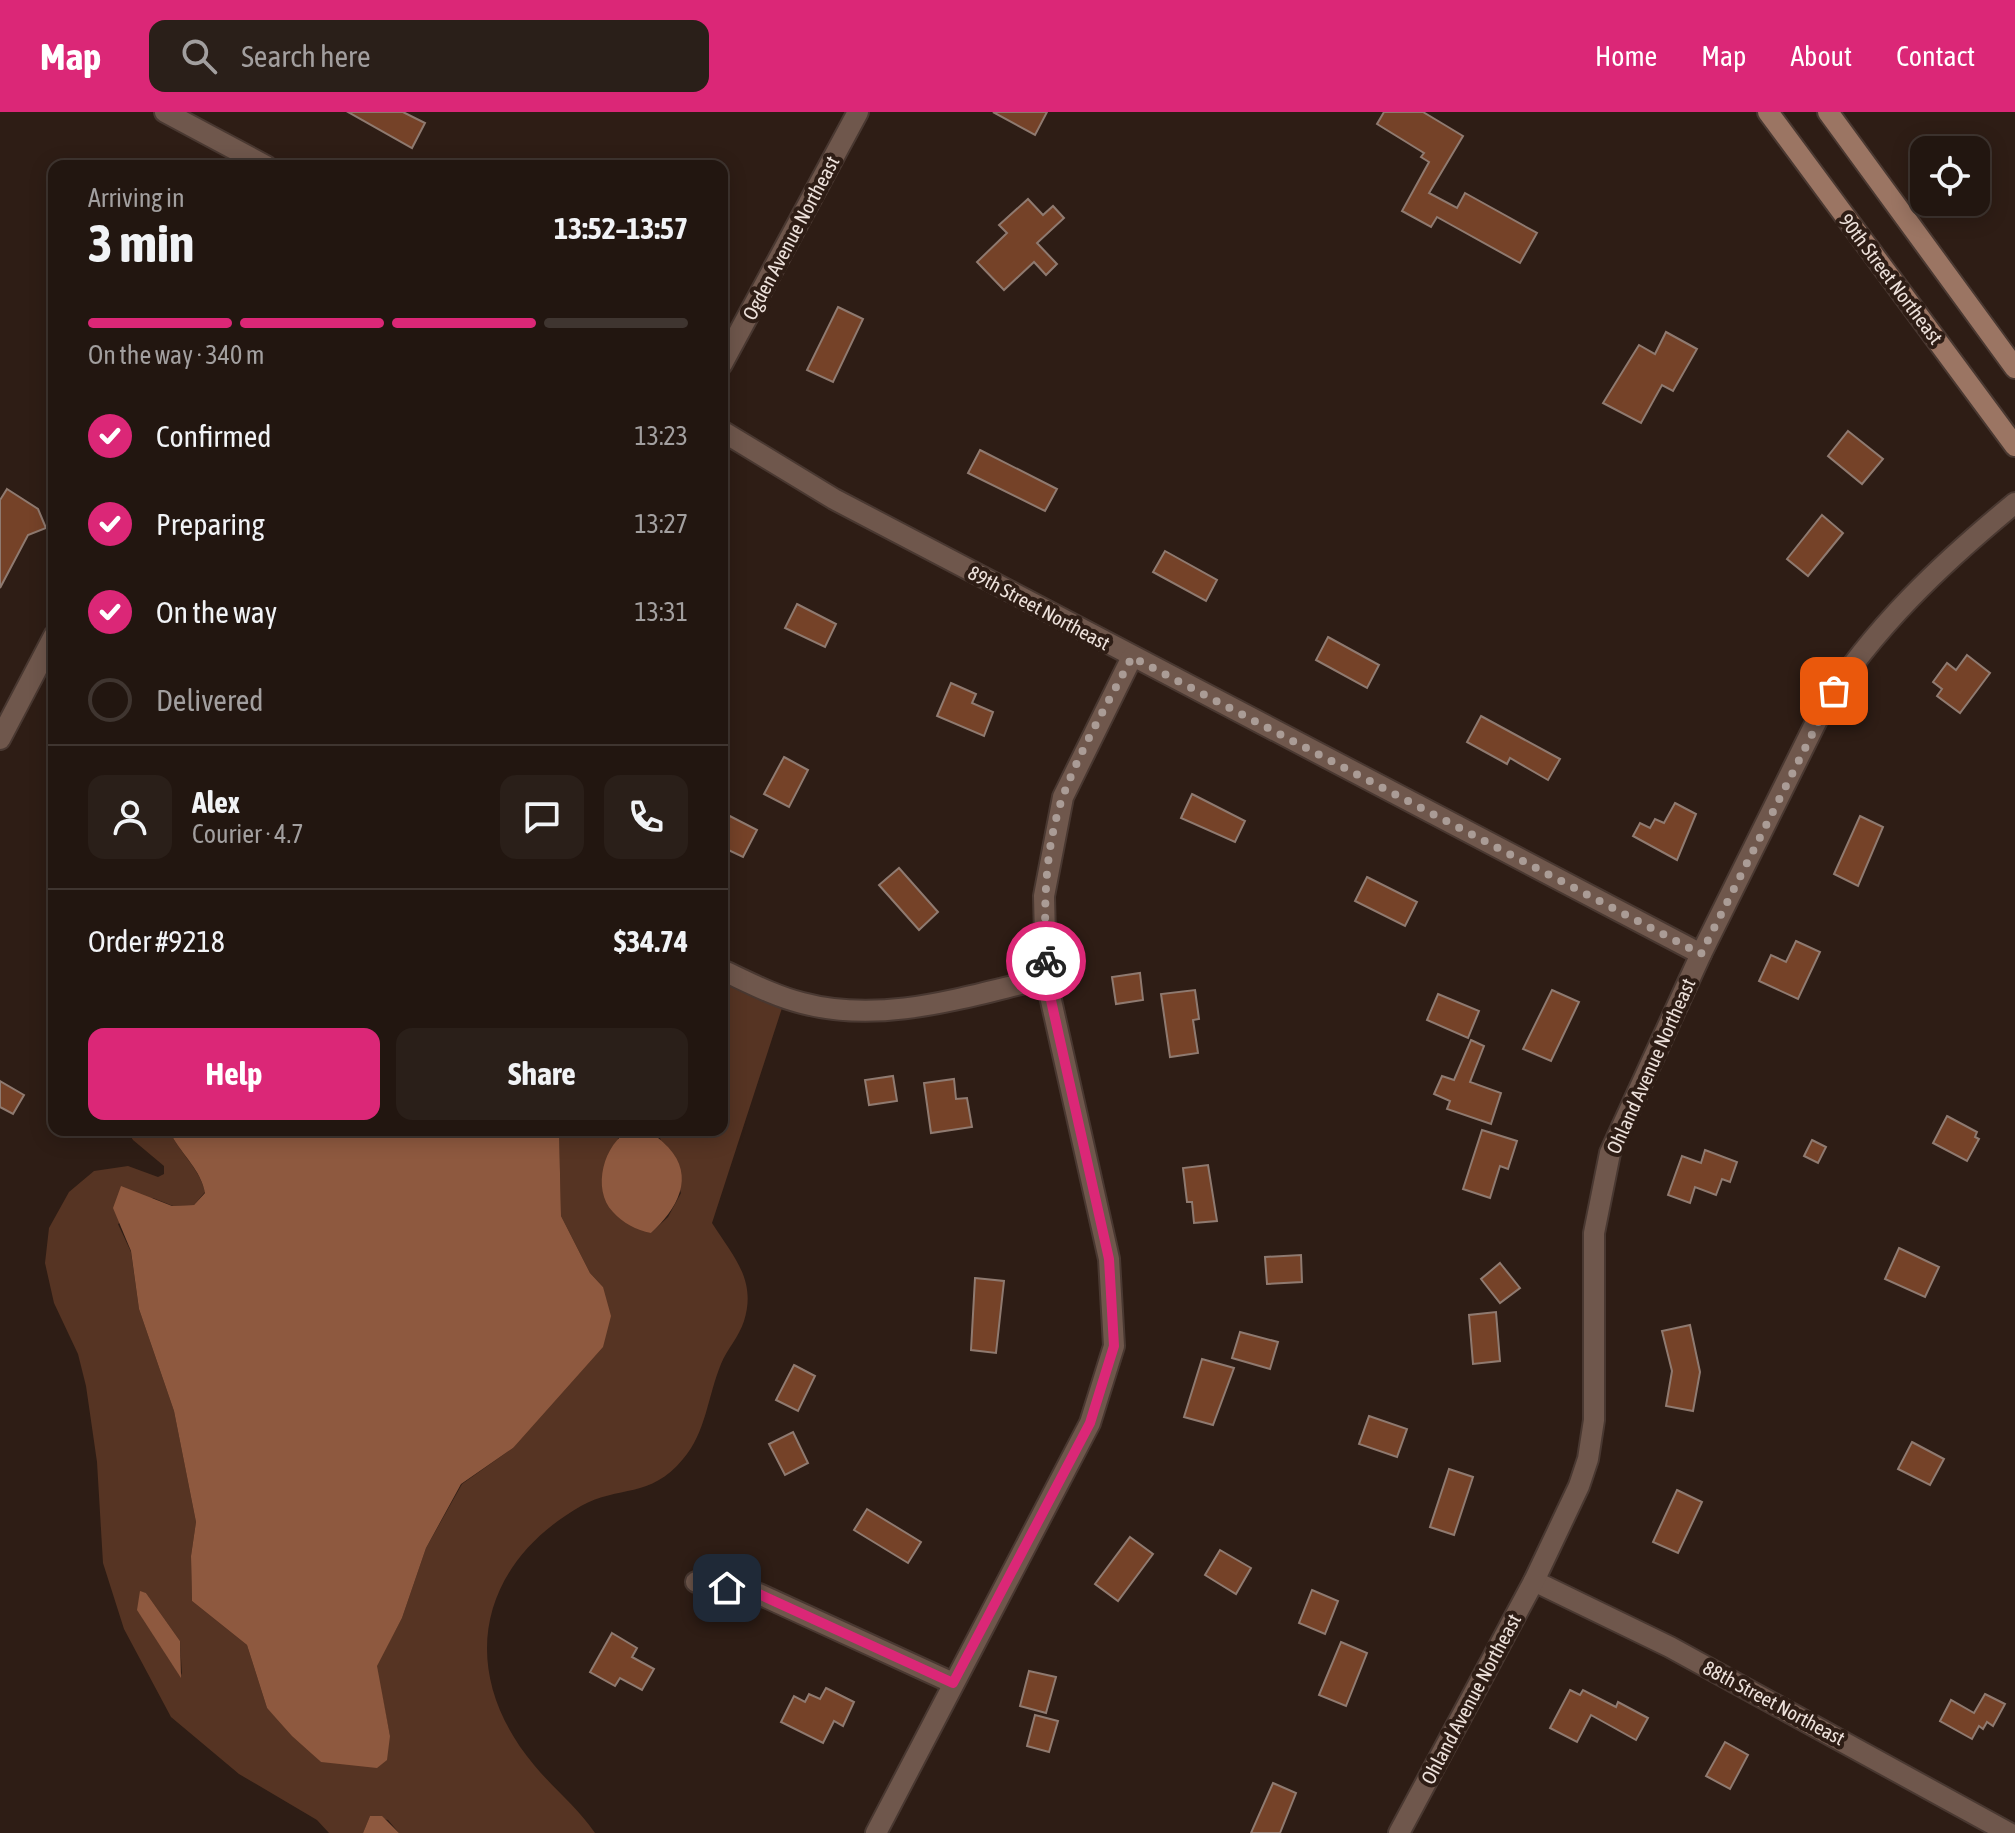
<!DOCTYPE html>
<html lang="en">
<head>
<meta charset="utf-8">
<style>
  body { margin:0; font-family:"Asap Condensed",sans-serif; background:#2a1f19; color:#f1f3f6; height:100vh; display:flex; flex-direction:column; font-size:30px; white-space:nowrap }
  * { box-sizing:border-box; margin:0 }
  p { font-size:26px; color:#a29f9f }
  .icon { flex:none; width:44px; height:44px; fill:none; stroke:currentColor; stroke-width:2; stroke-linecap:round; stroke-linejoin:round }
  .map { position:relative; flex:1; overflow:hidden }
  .sheet { position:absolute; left:48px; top:48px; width:680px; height:976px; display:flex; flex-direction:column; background:#221610; border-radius:16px; box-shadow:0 4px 20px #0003,0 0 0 2px #3f3530 }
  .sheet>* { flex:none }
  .fabs { position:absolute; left:1910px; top:24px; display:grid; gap:16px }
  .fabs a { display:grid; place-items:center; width:80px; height:80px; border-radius:16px; background:#221610; box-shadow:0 4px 20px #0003,0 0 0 2px #3f3530; font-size:40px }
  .pin { position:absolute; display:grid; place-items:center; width:68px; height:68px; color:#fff; margin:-34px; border-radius:16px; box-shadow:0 4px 12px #0006 }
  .courier { position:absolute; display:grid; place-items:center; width:80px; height:80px; margin:-40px; border:6px solid #db2777; border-radius:50%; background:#fff; color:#222; box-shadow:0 2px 10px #0007 }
  .overview em { font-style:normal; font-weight:700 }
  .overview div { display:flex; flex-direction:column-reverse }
  .overview { display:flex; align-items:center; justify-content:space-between; height:136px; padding:0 40px }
  h1 { font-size:52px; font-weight:700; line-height:60px }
  .bar { display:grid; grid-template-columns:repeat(4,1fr); gap:12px 8px; align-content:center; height:96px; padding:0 40px }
  .bar i { height:10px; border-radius:6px; background:#3f3530 }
  .bar .current { background:#db2777 }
  .bar p { grid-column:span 4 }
  .line { display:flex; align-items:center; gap:20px; padding:0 40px; border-top:2px solid #3f3530 }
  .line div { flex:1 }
  .round { display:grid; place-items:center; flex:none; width:84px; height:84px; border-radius:16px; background:#2a1f19 }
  ol { padding:0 40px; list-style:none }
  li { display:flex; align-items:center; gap:24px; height:88px }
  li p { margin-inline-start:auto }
  li .icon { padding:8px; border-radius:50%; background:#db2777; color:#fff; stroke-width:4 }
  li:last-child { color:#a29f9f }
  li i { width:44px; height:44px; border:4px solid #3f3530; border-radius:50% }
  .primary-button { display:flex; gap:16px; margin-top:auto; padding:16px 40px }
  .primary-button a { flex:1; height:92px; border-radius:16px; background:#db2777; color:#fff; font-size:32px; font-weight:700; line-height:92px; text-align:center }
  .primary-button a+a { background:#2a1f19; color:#f1f3f6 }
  header { display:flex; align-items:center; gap:48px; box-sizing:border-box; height:112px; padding:0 40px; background:#db2777; color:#fff }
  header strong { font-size:38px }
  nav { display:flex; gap:44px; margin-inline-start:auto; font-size:28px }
  .search { width:560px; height:72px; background:#2a1f19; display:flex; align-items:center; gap:20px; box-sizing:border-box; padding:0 28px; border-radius:16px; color:#a29f9f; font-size:30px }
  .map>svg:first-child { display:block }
  .green { fill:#563423; fill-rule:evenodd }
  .water { fill:#8e593f }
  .building { fill:#754228; stroke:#8f7a70; stroke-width:2 }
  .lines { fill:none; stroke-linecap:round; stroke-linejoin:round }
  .minor-casing { stroke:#493831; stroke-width:24 }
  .secondary-casing { stroke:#493831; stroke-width:24 }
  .minor { stroke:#6f574c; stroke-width:20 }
  .secondary { stroke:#9b7563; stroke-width:20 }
  .done { stroke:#aa9c96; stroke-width:8; stroke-dasharray:0 14.4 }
  .route { stroke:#db2777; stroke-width:10 }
  .labels { text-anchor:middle; stroke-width:8; stroke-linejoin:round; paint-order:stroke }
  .street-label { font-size:20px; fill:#ede1db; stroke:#2e1d15 }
</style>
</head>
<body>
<header>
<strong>Map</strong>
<div class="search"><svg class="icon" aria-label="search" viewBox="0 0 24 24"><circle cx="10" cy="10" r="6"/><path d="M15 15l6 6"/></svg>Search here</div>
<nav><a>Home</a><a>Map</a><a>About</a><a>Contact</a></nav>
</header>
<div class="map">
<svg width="2015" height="1721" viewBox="0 0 2015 1721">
  <rect width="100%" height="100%" fill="#2e1d15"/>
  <path class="green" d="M722,869l60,27 -70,215c21,33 45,57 32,98 -5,16 -17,28 -23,43 -13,31 -15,69 -38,95 -33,40 -64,26 -102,47 -105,60 -124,167 -47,259 20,24 43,42 61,68h-196l-11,-13 -18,-4 -7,17h-34l-12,-13 -78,-46 -68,-57 -47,-88 -21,-66 -6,-101 -11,-76 -8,-32 -24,-51 -9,-40 4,-35 20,-36 25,-21 34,-5 30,11 6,-3v-8l-31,-26 -6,-10h47l-2,6c11,20 28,34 33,56l-11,13 -21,1 -20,-8 -35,26 13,28 8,57 35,102 22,111 -5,34 1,45 55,44 20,63 54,54 69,-26 -14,-70 26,-48 24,-70 36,-64 51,-36 90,-161 -13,-14 -29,-57 -2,-86h71l-13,6 34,97 17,-16 13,-24 -21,-55 -12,-8h74zM140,1480l6,1 34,48 2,34z"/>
  <g class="water">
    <path d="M174,1018h385l2,86 29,57 13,14 8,29 -8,31 -90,101 -52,36 -35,64 -24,70 -25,48 13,70 -3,24 -10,8 -56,-6 -29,-26 -25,-28 -20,-63 -55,-44 -1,-45 5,-34 -22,-111 -35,-102 -8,-58 -18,-43 8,-22 51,20 22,-1 11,-12c-4,-23 -22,-37 -33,-57z"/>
    <path d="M630,1018c18,0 25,4 38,17 28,30 9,62 -17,86 -15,-3 -28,-10 -38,-21 -22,-23 -9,-69 17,-82z"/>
    <path d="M140,1479l6,2 34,48 1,37 -44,-68z"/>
    <path d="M370,1704h12l17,17h-36z"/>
  </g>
  <g class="building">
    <path d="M348,0h55l22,11 -13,25z"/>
    <path d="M993,0h54l-12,23z"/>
    <path d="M1384,0h39l40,24 -34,57 28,15 8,-15 72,40 -17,30 -83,-46 -6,10 -29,-16 27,-49 -8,-5 3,-4 -47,-29z"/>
    <path d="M1028,87l15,16 10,-9 11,12 -27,25 20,21 -11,11 -12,-13 -30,28 -27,-28 30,-29 -8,-8z"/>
    <path d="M838,195l25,12 -30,63 -26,-12z"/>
    <path d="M1666,220l31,17 -24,42 -11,-6 -21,38 -38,-20 36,-58 16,9z"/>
    <path d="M1848,319l35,28 -21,25 -34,-28z"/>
    <path d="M980,338l77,39 -12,22 -77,-38z"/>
    <path d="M7,377l31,20 8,19 -18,7 -28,53v-88z"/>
    <path d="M1822,403l21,18 -35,43 -21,-17z"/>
    <path d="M1165,439l52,29 -11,21 -53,-29z"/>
    <path d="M797,492l39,20 -11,23 -40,-19z"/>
    <path d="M1328,525l51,28 -12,23 -51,-28z"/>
    <path d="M1967,543l23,18 -30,40 -23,-17 5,-7 -9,-7 14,-19 9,7z"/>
    <path d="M951,571l25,11 -4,9 21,9 -9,24 -47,-20z"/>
    <path d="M1481,604l79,43 -12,21 -38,-22 -3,6 -40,-22z"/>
    <path d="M784,645l24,13 -19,37 -25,-13z"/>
    <path d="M1192,682l53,27 -10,21 -54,-24z"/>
    <path d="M1675,691l21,11 -19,46 -44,-24 7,-13 10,5 5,-9 9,4z"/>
    <path d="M722,700l35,18 -14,27 -21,-10z"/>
    <path d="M1860,704l23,11 -25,59 -24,-12z"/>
    <path d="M899,756l39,44 -19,18 -40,-45z"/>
    <path d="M1367,765l50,25 -12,24 -50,-25z"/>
    <path d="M1796,829l24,11 -22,47 -39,-18 12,-26 15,7z"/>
    <path d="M1140,861l3,27 -27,4 -4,-27z"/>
    <path d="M1195,878l4,29 -6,1 5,33 -28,4 -9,-63z"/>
    <path d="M1552,878l27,12 -28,59 -28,-12z"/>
    <path d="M1438,882l41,17 -11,27 -41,-18z"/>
    <path d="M1471,928l13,6 -14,36 31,11 -10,31 -44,-15 3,-8 -16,-7 8,-18 12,4z"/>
    <path d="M893,964l4,25 -28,4 -4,-25z"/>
    <path d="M954,967l2,20 11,-1 5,29 -41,6 -7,-50z"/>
    <path d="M0,969l24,14 -11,19 -13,-7z"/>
    <path d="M1947,1004l30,16 -2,5 4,2 -12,22 -34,-18z"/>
    <path d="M1482,1018l35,11 -9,28 -8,-3 -10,32 -27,-9z"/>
    <path d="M1812,1028l14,7 -8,16 -14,-7z"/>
    <path d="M1705,1038l32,12 -7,20 -8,-3 -6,16 -21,-8 -5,16 -22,-8 14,-39 19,7z"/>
    <path d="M1208,1053l9,56 -23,2 -2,-21h-5l-4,-34z"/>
    <path d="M1899,1136l40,19 -14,30 -40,-18z"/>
    <path d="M1301,1143l1,27 -35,2 -2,-27z"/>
    <path d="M1500,1151l20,25 -20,15 -19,-24z"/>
    <path d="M975,1166l29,3 -8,72 -25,-3z"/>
    <path d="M1496,1200l4,49 -27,3 -4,-49z"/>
    <path d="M1690,1213l10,47 -7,39 -27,-5 6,-35 -10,-40z"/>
    <path d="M1240,1220l38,10 -8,27 -38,-11z"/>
    <path d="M1202,1247l32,9 -21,57 -29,-8z"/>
    <path d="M794,1253l21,11 -17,35 -22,-11z"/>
    <path d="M1369,1304l38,13 -10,28 -38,-13z"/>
    <path d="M793,1320l15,31 -23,12 -16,-31z"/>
    <path d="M1912,1330l32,17 -14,26 -32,-16z"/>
    <path d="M1449,1357l24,8 -19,58 -24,-8z"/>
    <path d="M1677,1378l25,12 -24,51 -25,-11z"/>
    <path d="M867,1397l54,33 -13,21 -54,-33z"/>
    <path d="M1130,1425l23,17 -35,47 -23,-17z"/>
    <path d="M1220,1438l31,18 -15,26 -31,-19z"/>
    <path d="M1312,1478l26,11 -13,33 -26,-11z"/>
    <path d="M612,1521l25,15 -5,9 22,12 -12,21 -22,-12 -5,8 -25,-14z"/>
    <path d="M1341,1530l26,11 -21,53 -27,-11z"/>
    <path d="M1029,1559l27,6 -10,36 -26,-7z"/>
    <path d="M826,1576l28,14 -11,24 -9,-5 -11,22 -42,-21 13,-26 11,6 4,-8 11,5z"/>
    <path d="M1570,1578l10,5 3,-5 33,17 2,-5 30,16 -12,22 -45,-25 -14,27 -27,-14z"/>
    <path d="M1985,1582l20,10 -12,22 -6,-4 -4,7 -4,-3 -7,13 -32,-18 11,-21 23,13z"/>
    <path d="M1035,1603l23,6 -9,31 -22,-6z"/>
    <path d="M1725,1630l23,13 -18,34 -24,-13z"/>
    <path d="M1273,1671l23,10 -16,40h-29z"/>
  </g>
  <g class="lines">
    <g class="minor-casing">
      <g id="minor">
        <path d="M165,0l101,54"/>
        <path d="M722,252l136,-252"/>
        <path d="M722,319l112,68 867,455"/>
        <path d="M0,627l54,-103"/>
        <path d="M722,858c26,12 52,26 80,33 82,22 165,-7 244,-25"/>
        <path d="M1534,1469l136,66 339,186"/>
        <path d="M696,1470l63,12 194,89"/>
        <path d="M876,1721l214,-410 24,-77 -5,-87 -63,-281 -2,-82 19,-99 69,-140"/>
        <path d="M1399,1721l135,-252 45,-95 9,-27 6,-39v-187l16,-80 91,-199 122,-246c50,-80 119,-145 192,-205"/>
      </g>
    </g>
    <g class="secondary-casing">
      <g id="secondary">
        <path d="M1768,0l247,334"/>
        <path d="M1828,0l187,256"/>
      </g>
    </g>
    <use href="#minor" class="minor"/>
    <use href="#secondary" class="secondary"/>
  </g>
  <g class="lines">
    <path class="done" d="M1046,849c-2,-55 -2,-111 17,-165 18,-48 45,-93 69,-139l569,297 133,-263"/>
    <path class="route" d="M727,1476l32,6 194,89 137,-260 24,-77 -5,-87 -63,-281v-17"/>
  </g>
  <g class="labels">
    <g class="street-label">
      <text transform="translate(791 126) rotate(-62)" y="7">Ogden Avenue Northeast</text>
      <text transform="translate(1891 167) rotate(53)" y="7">90th Street Northeast</text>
      <text transform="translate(1039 496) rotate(28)" y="7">89th Street Northeast</text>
      <text transform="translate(1651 954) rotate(-66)" y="7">Ohland Avenue Northeast</text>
      <text transform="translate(1471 1587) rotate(-62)" y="7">Ohland Avenue Northeast</text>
      <text transform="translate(1774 1591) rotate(28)" y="7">88th Street Northeast</text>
    </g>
  </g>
</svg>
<div class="fabs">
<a><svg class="icon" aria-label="locate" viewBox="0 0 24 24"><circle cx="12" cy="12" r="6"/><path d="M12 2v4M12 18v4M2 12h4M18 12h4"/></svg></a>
</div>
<div class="pin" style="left:1834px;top:579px;background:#ea580c"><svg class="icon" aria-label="bag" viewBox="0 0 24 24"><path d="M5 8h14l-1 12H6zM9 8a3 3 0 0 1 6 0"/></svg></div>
<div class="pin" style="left:727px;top:1476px;background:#1f2937"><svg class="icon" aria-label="home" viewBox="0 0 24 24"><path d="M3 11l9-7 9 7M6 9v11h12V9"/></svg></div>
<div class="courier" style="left:1046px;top:849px"><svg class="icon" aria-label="bike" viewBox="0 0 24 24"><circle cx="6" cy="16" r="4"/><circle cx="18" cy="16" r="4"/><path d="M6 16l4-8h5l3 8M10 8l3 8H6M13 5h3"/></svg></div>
<section class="sheet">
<div class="overview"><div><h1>3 min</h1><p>Arriving in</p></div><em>13:52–13:57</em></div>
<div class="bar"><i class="current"></i><i class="current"></i><i class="current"></i><i></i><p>On the way · 340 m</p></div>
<ol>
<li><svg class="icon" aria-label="check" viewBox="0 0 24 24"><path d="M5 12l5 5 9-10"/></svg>Confirmed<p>13:23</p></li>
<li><svg class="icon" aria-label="check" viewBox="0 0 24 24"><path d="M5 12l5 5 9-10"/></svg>Preparing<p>13:27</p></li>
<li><svg class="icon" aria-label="check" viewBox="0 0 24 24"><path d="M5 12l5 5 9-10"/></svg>On the way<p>13:31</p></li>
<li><i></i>Delivered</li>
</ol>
<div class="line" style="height:144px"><a class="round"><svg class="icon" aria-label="person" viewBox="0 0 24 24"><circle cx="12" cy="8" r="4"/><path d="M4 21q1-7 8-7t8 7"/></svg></a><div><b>Alex</b><p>Courier · 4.7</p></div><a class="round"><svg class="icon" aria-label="chat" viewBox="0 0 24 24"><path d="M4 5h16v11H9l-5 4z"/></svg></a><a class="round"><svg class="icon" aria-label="phone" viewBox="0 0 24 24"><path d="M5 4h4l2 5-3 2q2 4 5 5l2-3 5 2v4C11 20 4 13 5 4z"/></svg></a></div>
<div class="line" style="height:104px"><div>Order #9218</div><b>$34.74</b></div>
<div class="primary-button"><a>Help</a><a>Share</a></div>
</section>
</div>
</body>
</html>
